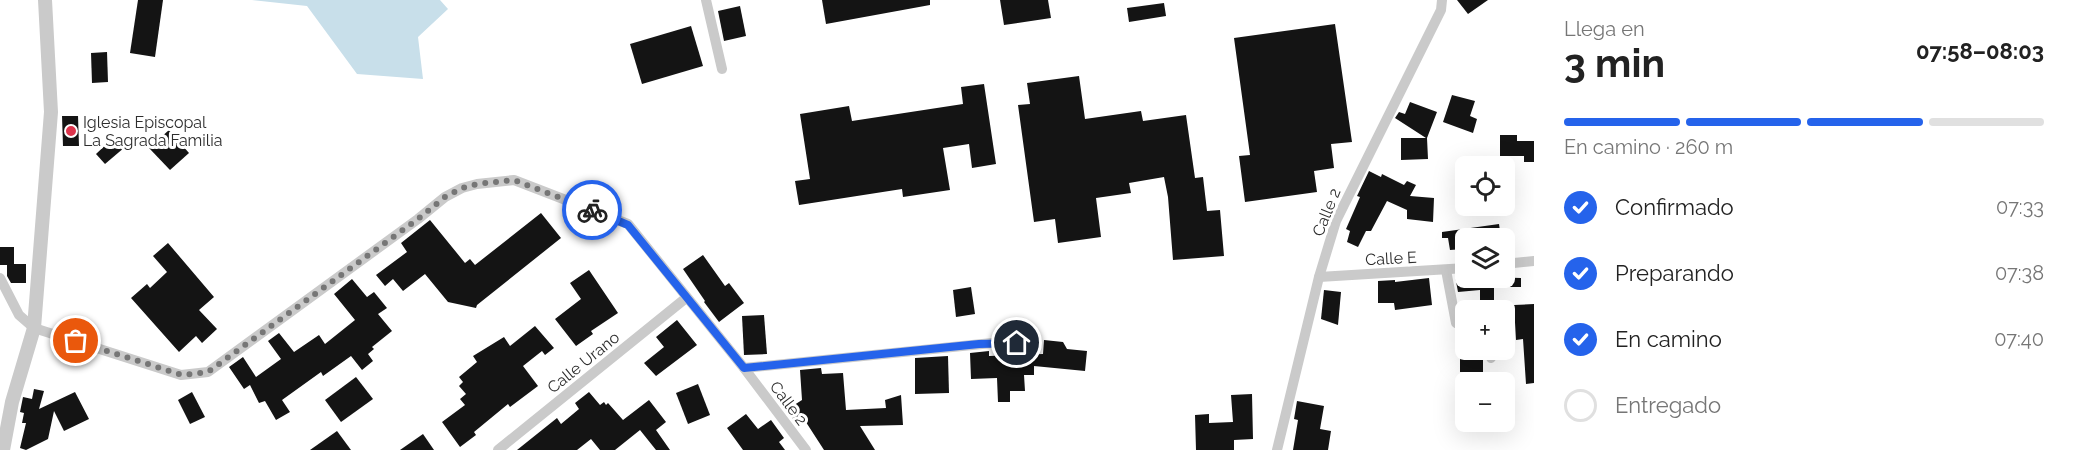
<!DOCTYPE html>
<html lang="es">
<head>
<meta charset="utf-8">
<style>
  body { margin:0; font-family:Raleway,sans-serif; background:#f2f2f2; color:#222; height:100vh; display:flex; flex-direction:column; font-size:22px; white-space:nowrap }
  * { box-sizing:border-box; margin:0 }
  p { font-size:20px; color:#767676 }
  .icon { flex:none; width:33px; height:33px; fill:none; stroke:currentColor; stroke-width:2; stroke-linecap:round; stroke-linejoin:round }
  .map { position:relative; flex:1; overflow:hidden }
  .side { display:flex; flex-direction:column; background:#fff; width:540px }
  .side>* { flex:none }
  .tools { position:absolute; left:1455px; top:156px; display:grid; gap:12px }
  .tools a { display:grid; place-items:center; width:60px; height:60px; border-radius:9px; background:#fff; box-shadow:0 6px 24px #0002; font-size:30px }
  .pin { position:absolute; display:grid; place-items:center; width:51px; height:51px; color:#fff; margin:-26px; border:3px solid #fff; border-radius:50%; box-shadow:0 2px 6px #0007 }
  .courier { position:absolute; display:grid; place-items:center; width:60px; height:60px; margin:-30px; border:4px solid #2563eb; border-radius:50%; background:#fff; color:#222; box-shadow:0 2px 8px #0007 }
  .summary em { font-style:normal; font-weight:700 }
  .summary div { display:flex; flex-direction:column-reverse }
  .summary { display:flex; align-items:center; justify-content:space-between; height:102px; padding:0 30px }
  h1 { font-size:39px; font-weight:700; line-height:45px }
  .bar { display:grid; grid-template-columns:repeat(4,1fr); gap:9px 6px; align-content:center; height:72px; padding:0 30px }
  .bar i { height:8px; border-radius:4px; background:#e0e0e0 }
  .bar .active { background:#2563eb }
  .bar p { grid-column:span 4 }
  ol { padding:0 30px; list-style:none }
  li { display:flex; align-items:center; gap:18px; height:66px }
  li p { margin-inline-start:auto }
  li .icon { padding:6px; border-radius:50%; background:#2563eb; color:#fff; stroke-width:4 }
  li:last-child { color:#767676 }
  li i { width:33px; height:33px; border:3px solid #e0e0e0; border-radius:50% }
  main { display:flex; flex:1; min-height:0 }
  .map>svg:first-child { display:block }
  .water { fill:#c8dfea }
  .building { fill:#141414 }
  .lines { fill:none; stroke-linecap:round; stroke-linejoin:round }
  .minor { stroke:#cacaca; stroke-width:10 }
  .tertiary { stroke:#cacaca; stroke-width:14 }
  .done { stroke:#767676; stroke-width:6; stroke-dasharray:0 10.8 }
  .route { stroke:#2563eb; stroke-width:8 }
  .poi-dot { fill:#de354d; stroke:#fff; stroke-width:2 }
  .labels { text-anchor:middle; stroke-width:6; stroke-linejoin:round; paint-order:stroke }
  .poi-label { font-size:16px; fill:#2d2d2d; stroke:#fff; text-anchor:start }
  .street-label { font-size:16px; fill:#2d2d2d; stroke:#fff }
</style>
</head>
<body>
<main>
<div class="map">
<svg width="1534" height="450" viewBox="0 0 1534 450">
  <rect width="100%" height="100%" fill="#fff"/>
  <path class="water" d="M252,0h188l8,9 -30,28 5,42 -66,-5 -50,-68z"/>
  <g class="building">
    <path d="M138,0h25l-8,57 -25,-4z"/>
    <path d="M822,0h108v5l-104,19z"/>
    <path d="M1000,0h48l3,18 -47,7z"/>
    <path d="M1457,0h31l-20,14z"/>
    <path d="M1164,3l2,13 -37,6 -2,-14z"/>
    <path d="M740,6l6,30 -22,5 -6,-30z"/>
    <path d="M1335,24l17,118 -21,2 3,24 -20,3 3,21 -72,10 -6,-46 11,-1 -16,-117z"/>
    <path d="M691,26l12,40 -61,18 -12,-40z"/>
    <path d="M107,52l1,30 -16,1 -1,-30z"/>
    <path d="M1079,76l6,43 56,-8 2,10 43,-6 9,63 8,-1 4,34 13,-1 4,46 -51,4 -5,-63 -4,-20 -35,6 2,10 -35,5 5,39 -43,6 -3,-24 -21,3 -16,-117 12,-1 -3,-21z"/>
    <path d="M984,84l12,80 -24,4 -3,-24 -26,4 7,42 -47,7 -1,-8 -103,16 -4,-24 15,-2 -10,-65 49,-8 3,15 111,-17 -2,-17z"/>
    <path d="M1452,95l23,6 -5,15 7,3 -4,14 -30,-11z"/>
    <path d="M1410,102l27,10 -10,26 1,21 -27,1v-22h25l-31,-20 4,-6 6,2z"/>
    <path d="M62,116h16l1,30h-16z"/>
    <path d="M169,130l20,23 -19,17 -21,-22z"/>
    <path d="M1500,135h17v6h17v21h-10v-6h-24z"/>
    <path d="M115,136l10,11 -20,17 -9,-10z"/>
    <path d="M1369,171l12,6 1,-3 22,11 3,-4 9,4 -6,11 24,2 -1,24 -26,-3v-9l-20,-9 -16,30h-5l-8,16 -11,-5 3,-11 -4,-2 14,-32 -3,-1z"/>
    <path d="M541,213l20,25 -84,67 -1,3 -28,-6 -23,-28 -22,17 -10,-12 -8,7 -9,-11 31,-23 -6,-9 29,-23 35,43 5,-4 5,6z"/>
    <path d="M1499,224l2,14h-39l2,11 -14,1 -2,-12h-6v-6z"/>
    <path d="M168,243l46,54 -15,13 18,19 -15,14 -6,-7 -17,16 -48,-54 16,-14 3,4 17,-16 -14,-16z"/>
    <path d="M0,247h14v17h12v19h-15l-4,-7v-11h-7z"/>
    <path d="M703,255l22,31 4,-3 15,20 -25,19 -15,-20 1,-1 -22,-32z"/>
    <path d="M589,270l29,43 -27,18 2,3 -17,12 -21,-27 26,-20 -11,-16z"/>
    <path d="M1455,276l66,2v9h-27v14h-14v-11l-22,2z"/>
    <path d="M1429,278l3,27 -37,5 -1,-7h-16v-22l17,-1v2z"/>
    <path d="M352,279l15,18 7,-5 13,16 -9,6 14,17 -20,16 2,2 -6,5 5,7 -11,9 -11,-14 -28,20 -2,-4 -39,28 8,12 -14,8 -11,-19 -6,2 -9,-18 -6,4 -15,-22 14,-10 13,20 25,-18 -13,-18 11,-8 15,19 25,-17 6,9 30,-24 -21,-26z"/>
    <path d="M971,287l4,27 -19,3 -3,-27z"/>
    <path d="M1324,290l17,2 -3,33 -17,-6z"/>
    <path d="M1534,304v79l-8,1 -3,-45 -7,1 -2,-35z"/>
    <path d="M764,315l3,39 -23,1 -2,-39z"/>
    <path d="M677,320l20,25 -41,31 -12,-13 20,-16 -8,-10z"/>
    <path d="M535,326l19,22 -9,7 -3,-4 -19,15 15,20 -28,21 -2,-3 -34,28 2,3 -16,12 -18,-25 23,-17 -5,-6 6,-5 -7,-8 4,-4 -4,-5 18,-15 -4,-6 31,-19 6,9z"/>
    <path d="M1044,340l19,2 4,7 20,2 -2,20 -51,-5v9h-10l1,16h-15v11h-12l-1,-24 -26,1 -1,-26 19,-2v5l54,-2z"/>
    <rect x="1460" y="351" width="23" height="21"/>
    <path d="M948,356l1,37 -34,1v-36z"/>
    <path d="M821,368l1,6 21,-1 3,37 40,-2 -1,-8 16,-5 2,30 -43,1 15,24h-51l-22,-34 -9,4 -2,-13 11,-7 -2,-30z"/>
    <path d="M356,377l17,22 -32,23 -16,-22z"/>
    <path d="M698,384l12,31 -22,9 -12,-31z"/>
    <path d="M34,389l10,2 -5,18 36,-17 14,27 -25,12 -10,-20 -6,28 -22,11 -6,-2 6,-25h-4l2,-10 -4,-1 3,-15 9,2z"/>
    <path d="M192,392l13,25 -15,7 -12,-24z"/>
    <path d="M589,392l11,13 4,-3 2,3 2,-2 15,17 26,-20 17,22 -10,8 14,20h-14l-16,-20 -25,20h-15l-9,-11 -14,11h-60l40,-32 4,6 18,-15 -4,-6z"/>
    <path d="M1252,394l1,45 -19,1v10h-38l-1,-35 14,-1v9l24,-1 -2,-27z"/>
    <path d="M1297,401l27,5 -4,23 11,2 -3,19h-35l5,-30 -4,-1z"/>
    <path d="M746,414l12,15 13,-9 13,18 -5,4 6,8h-42l-16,-22z"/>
    <path d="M337,431l14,19h-41z"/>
    <path d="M423,434l11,16h-34z"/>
  </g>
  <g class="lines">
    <g class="minor">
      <path d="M706,0l16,69"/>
      <path d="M1504,264l30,-3"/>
      <path d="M1446,270l10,53 10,4"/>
      <path d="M1319,277l147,-9"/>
      <path d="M0,278l19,37 15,13 147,47 27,-3 210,-153 27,-22 17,-9 15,-4 37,-4 114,44 116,144 62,82"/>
      <path d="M1490,350l1,8"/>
      <path d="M744,368l248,-25h25"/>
      <path d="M498,450l188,-152"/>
      <path d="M1277,450l42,-173 17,-56 105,-211 1,-10"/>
    </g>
    <path class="tertiary" d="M3,450l9,-48 22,-74 17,-216 -6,-112"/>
  </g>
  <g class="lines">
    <path class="done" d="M76,341l106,34 26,-3 210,-153 27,-22 17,-9 15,-4 37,-4 78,30"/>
    <path class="route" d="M592,210l36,15 116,143 235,-24 38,-1"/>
  </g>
  <circle class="poi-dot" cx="71" cy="131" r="6"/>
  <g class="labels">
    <g class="poi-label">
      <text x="83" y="128">Iglesia Episcopal<tspan x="83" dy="18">La Sagrada Familia</tspan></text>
    </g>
    <g class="street-label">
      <text transform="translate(1326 212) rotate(-68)" y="6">Calle 2</text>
      <text transform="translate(1391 258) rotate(-3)" y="6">Calle E</text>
      <text transform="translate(583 362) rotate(-39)" y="6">Calle Urano</text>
      <text transform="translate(789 403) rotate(53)" y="6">Calle 2</text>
    </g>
  </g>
</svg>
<div class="tools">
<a><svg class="icon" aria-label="locate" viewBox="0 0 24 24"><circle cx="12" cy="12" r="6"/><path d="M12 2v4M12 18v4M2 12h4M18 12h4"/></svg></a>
<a><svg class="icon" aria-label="layers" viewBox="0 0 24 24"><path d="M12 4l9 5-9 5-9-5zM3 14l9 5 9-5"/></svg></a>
<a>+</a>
<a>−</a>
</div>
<div class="pin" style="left:76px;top:341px;background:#ea580c"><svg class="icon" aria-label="bag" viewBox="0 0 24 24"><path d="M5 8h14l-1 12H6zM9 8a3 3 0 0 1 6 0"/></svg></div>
<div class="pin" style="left:1017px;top:343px;background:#1f2937"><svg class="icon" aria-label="home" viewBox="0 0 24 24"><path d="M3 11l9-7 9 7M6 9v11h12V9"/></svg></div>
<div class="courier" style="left:592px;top:210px"><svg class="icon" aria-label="bike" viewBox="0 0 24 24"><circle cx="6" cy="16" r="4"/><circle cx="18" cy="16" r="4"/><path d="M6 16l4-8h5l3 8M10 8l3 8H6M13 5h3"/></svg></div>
</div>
<section class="side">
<div class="summary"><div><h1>3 min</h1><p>Llega en</p></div><em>07:58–08:03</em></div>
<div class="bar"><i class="active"></i><i class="active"></i><i class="active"></i><i></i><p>En camino · 260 m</p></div>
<ol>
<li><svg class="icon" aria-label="check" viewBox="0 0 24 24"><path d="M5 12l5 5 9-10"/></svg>Confirmado<p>07:33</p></li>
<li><svg class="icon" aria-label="check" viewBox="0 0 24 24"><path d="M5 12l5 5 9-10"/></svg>Preparando<p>07:38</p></li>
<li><svg class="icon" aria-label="check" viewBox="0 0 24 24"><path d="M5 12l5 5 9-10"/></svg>En camino<p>07:40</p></li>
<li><i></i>Entregado</li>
</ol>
</section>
</main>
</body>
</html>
